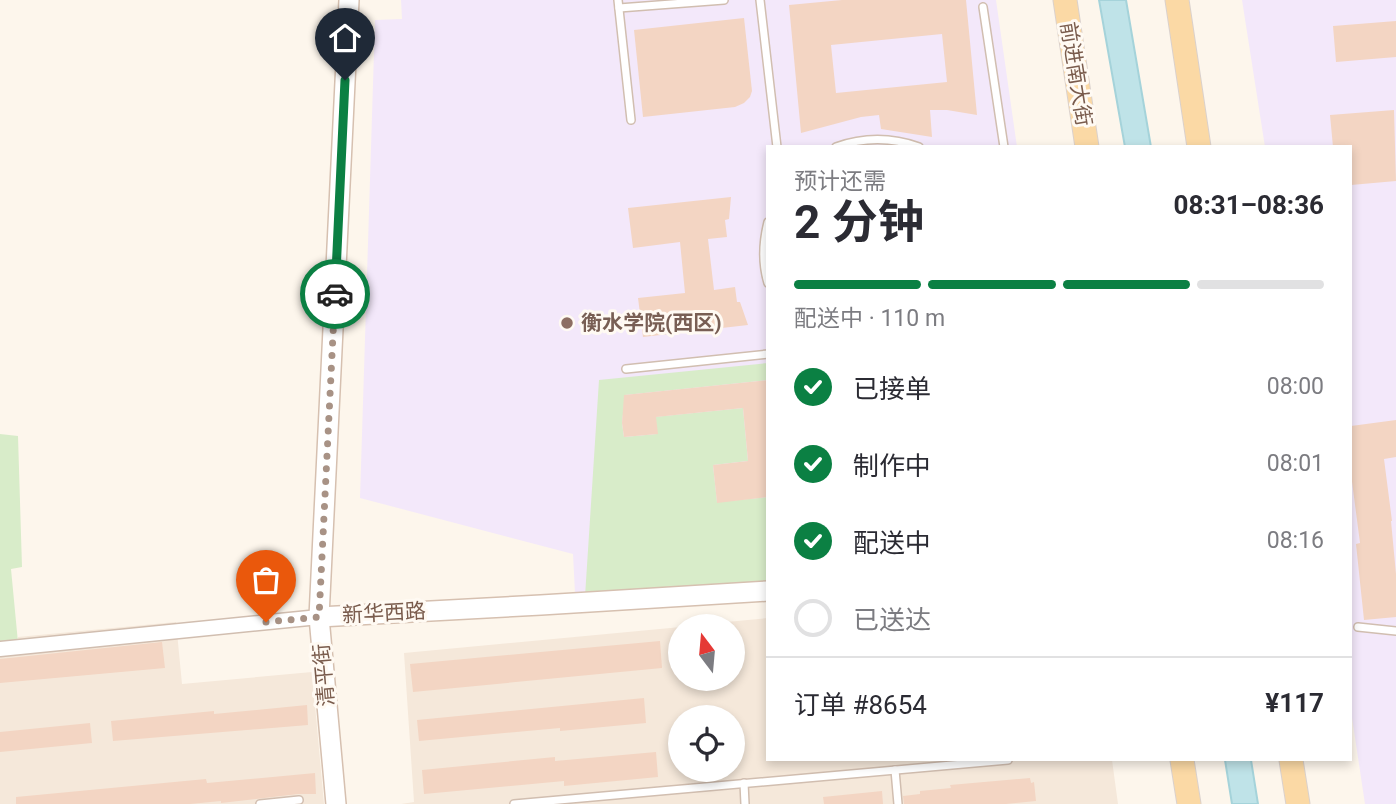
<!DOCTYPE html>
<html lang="zh">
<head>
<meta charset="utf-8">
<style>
  body { margin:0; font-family:Roboto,"Noto Sans SC",sans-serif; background:#f2f2f3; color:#2b2b33; height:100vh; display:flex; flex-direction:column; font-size:26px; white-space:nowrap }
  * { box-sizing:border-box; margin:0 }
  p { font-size:23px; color:#7c7c81 }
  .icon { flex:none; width:38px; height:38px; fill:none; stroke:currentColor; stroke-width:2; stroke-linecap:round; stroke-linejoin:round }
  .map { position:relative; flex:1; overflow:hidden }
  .panel { position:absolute; left:766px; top:145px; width:586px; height:616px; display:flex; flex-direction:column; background:#fff; border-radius:0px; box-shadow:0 4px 10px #0003 }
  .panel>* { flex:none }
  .needle { width:46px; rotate:344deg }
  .fabs { position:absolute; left:668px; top:614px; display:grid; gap:14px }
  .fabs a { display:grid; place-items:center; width:77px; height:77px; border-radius:50%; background:#fff; box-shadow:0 4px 10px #0003; font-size:35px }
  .pin { position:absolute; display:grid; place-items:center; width:60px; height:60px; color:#fff; margin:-72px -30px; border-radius:50% 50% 50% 0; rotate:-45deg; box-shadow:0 0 7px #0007 }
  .pin .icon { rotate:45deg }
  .courier { position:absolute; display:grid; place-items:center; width:70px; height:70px; margin:-35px; border:5px solid #0b8043; border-radius:50%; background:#fff; color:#222; box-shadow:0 2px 9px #0007 }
  .summary em { font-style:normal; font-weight:700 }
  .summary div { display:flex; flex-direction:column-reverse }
  .summary { display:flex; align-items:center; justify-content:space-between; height:119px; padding:0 28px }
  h1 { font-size:46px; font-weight:700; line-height:52px }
  .bar { display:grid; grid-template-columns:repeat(4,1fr); gap:10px 7px; align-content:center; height:84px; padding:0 28px }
  .bar i { height:9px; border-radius:5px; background:#e1e1e2 }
  .bar .current { background:#0b8043 }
  .bar p { grid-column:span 4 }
  .line { display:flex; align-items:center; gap:18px; padding:0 28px; border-top:2px solid #e1e1e2 }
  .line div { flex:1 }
  ol { padding:0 28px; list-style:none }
  li { display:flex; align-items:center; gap:21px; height:77px }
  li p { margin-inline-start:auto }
  li .icon { padding:7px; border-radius:50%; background:#0b8043; color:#fff; stroke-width:4 }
  li:last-child { color:#7c7c81 }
  li i { width:38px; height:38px; border:4px solid #e1e1e2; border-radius:50% }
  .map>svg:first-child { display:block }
  .residential { fill:#f5e8da; fill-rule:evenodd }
  .education { fill:#f3e8fa }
  .green { fill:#d8ecc9 }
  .water { fill:#bfe3e8; stroke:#a5d3da; stroke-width:2 }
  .building { fill:#f3d5c3; fill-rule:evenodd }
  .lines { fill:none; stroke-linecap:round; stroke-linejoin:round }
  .lane-casing { stroke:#d1beb0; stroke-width:10 }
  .street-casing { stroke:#d1beb0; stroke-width:17 }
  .secondary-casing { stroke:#d6c0b0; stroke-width:22 }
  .primary-casing { stroke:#dad1cd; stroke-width:25 }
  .lane { stroke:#fff; stroke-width:7 }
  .street { stroke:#fff; stroke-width:14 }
  .secondary { stroke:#fff; stroke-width:19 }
  .primary { stroke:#fbd9a5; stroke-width:23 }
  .done { stroke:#a89285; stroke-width:7; stroke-dasharray:0 12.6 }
  .route { stroke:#0b8043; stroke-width:9 }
  .education-dot { fill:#8d6e63; stroke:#fffaf3; stroke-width:2.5 }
  .labels { text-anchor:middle; stroke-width:6; stroke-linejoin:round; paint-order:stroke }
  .street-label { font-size:21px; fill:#7a5c4d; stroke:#fffaf3 }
  .education-label { font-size:21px; font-weight:bold; fill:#785e54; stroke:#fffaf3; text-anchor:start }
</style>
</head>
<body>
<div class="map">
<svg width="1396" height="804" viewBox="0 0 1396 804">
  <rect width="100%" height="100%" fill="#fdf6ec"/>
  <g class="residential">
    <path d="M768,618v142h344l6,44h-717l13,-2 -10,-149 277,-26v52h52v-53h-50zM681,718h52v52h-52z"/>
    <path d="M176,622l6,62 130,-12 12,132h-324v-150l19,-2 -1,-15z"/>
  </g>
  <g class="education">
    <path d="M401,0h595l21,147h-249v450l-192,16 -3,-59 -213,-56 15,-478 27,-1z"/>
    <path d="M1242,0h154v804h-31l-14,-93v-564h-86z"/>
  </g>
  <g class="green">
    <path d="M768,363v17l-143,15 -3,28 2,14 33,-3 -3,-17 89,-9 5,53 -35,4 4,37 51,-5v100l-184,15 15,-232z"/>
    <path d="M0,434l18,2 4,131 -11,2 8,84 -19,1z"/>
  </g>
  <g class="water">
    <path d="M1099,0h27l25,147h-26z"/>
    <path d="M1225,760h26l7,44h-26z"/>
  </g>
  <g class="building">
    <path d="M842,0h124l11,115 -30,-5h-17l2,27 -51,-8 -2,-14 -18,2 -60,16 -12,-128zM942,34l5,48 -111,11 -5,-48z"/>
    <path d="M744,18l8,73 -2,6 -6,6 -9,4 -92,10 -9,-87z"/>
    <path d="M1396,21v36l-60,5 -3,-36z"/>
    <path d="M1394,110l2,71 -45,4v-38h-18l-3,-32z"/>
    <path d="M731,197l-2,22 -4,1 2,17 -19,2 6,51 21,-3 2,15h3l8,23 -105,12 -5,-39 47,-5 -5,-51 -47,6 -5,-40z"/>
    <path d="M768,380v117l-51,6 -4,-38 35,-4 -5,-53 -87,9 2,17 -34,3 -2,-14 2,-28z"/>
    <path d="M1396,420v37l-12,2 8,62h-1l5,53v43l-32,3 -8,-76 4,-1 -9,-69v-48z"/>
    <path d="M660,641l2,27 -249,24 -3,-28z"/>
    <path d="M162,642l3,26 -165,15v-24z"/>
    <path d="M644,698l2,25 -86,8v-3l-141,13 -2,-21z"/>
    <path d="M307,705l1,20 -195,16 -2,-20 103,-10v3z"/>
    <path d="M90,723l2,20 -92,9v-20z"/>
    <path d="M656,752l2,25 -94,9v-5l-140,13 -2,-24 133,-13v4z"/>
    <path d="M315,773l1,21h-18l-77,9v-2l-31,3h-174v-7l190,-18 1,4z"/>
    <path d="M1030,778l1,5 3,-1 2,19 -30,3h-102l-1,-8 17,-2v-3l31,-3 -1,-3z"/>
    <path d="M882,791l1,13h-59l-1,-7z"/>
  </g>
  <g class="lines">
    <g class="lane-casing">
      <g id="lane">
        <path d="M618,0l13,120"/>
        <path d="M760,0l17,147"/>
        <path d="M983,7l21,140"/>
        <path d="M619,8l105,-8"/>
        <path d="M836,147c28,-10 55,-10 83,0"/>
        <path d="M768,222c-5,20 -6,41 0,61"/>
        <path d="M626,369l142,-15"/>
        <path d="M1358,627l38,4"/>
        <path d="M895,770l3,34"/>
        <path d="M744,783l1,21"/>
        <path d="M260,804l39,-4"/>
        <path d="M514,804l494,-44"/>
      </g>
    </g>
    <g class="street-casing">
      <path id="street" d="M0,649l319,-32"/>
    </g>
    <g class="secondary-casing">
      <g id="secondary">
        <path d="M319,617l222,-12 227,-14"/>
        <path d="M336,804l-17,-187 30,-617"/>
      </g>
    </g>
    <g class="primary-casing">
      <g id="primary">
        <path d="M1065,0l22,147"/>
        <path d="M1177,0l22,147"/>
        <path d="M1182,760l7,44"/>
        <path d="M1291,760l7,44"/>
      </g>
    </g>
    <use href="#lane" class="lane"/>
    <use href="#street" class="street"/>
    <use href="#secondary" class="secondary"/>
    <use href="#primary" class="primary"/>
  </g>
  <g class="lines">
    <path class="done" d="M266,622l53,-5 16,-323"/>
    <path class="route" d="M335,294l10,-214"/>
  </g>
  <circle class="education-dot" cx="567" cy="323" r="7"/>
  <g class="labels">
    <g class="street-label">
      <text transform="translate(1076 74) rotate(81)" y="7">前进南大街</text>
      <text transform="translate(384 613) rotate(-3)" y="7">新华西路</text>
      <text transform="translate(324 675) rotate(-95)" y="7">清平街</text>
    </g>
    <g class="education-label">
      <text x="581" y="330">衡水学院(西区)</text>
    </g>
  </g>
</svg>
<div class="fabs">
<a><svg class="needle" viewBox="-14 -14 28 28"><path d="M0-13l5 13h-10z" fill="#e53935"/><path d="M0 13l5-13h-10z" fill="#7c7c81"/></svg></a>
<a><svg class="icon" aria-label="locate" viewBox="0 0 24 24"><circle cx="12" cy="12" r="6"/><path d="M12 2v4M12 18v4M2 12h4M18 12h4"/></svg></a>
</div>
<div class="pin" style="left:266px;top:622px;background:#ea580c"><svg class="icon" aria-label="bag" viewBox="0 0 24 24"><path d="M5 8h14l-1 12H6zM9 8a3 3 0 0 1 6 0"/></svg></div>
<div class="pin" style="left:345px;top:80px;background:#1f2937"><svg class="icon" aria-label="home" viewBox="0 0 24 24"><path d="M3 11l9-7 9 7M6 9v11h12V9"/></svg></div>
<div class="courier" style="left:335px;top:294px"><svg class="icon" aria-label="car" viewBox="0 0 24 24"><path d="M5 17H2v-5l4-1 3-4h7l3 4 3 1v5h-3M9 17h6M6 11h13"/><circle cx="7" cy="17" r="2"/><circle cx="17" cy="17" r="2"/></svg></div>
<section class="panel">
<div class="summary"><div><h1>2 分钟</h1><p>预计还需</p></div><em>08:31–08:36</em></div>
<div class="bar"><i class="current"></i><i class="current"></i><i class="current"></i><i></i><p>配送中 · 110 m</p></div>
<ol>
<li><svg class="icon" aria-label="check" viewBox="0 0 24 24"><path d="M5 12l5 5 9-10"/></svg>已接单<p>08:00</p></li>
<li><svg class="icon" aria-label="check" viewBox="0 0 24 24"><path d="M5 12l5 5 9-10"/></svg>制作中<p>08:01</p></li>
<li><svg class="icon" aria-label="check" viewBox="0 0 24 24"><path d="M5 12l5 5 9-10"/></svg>配送中<p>08:16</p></li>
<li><i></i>已送达</li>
</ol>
<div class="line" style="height:91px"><div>订单 #8654</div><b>¥117</b></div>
</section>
</div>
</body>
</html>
